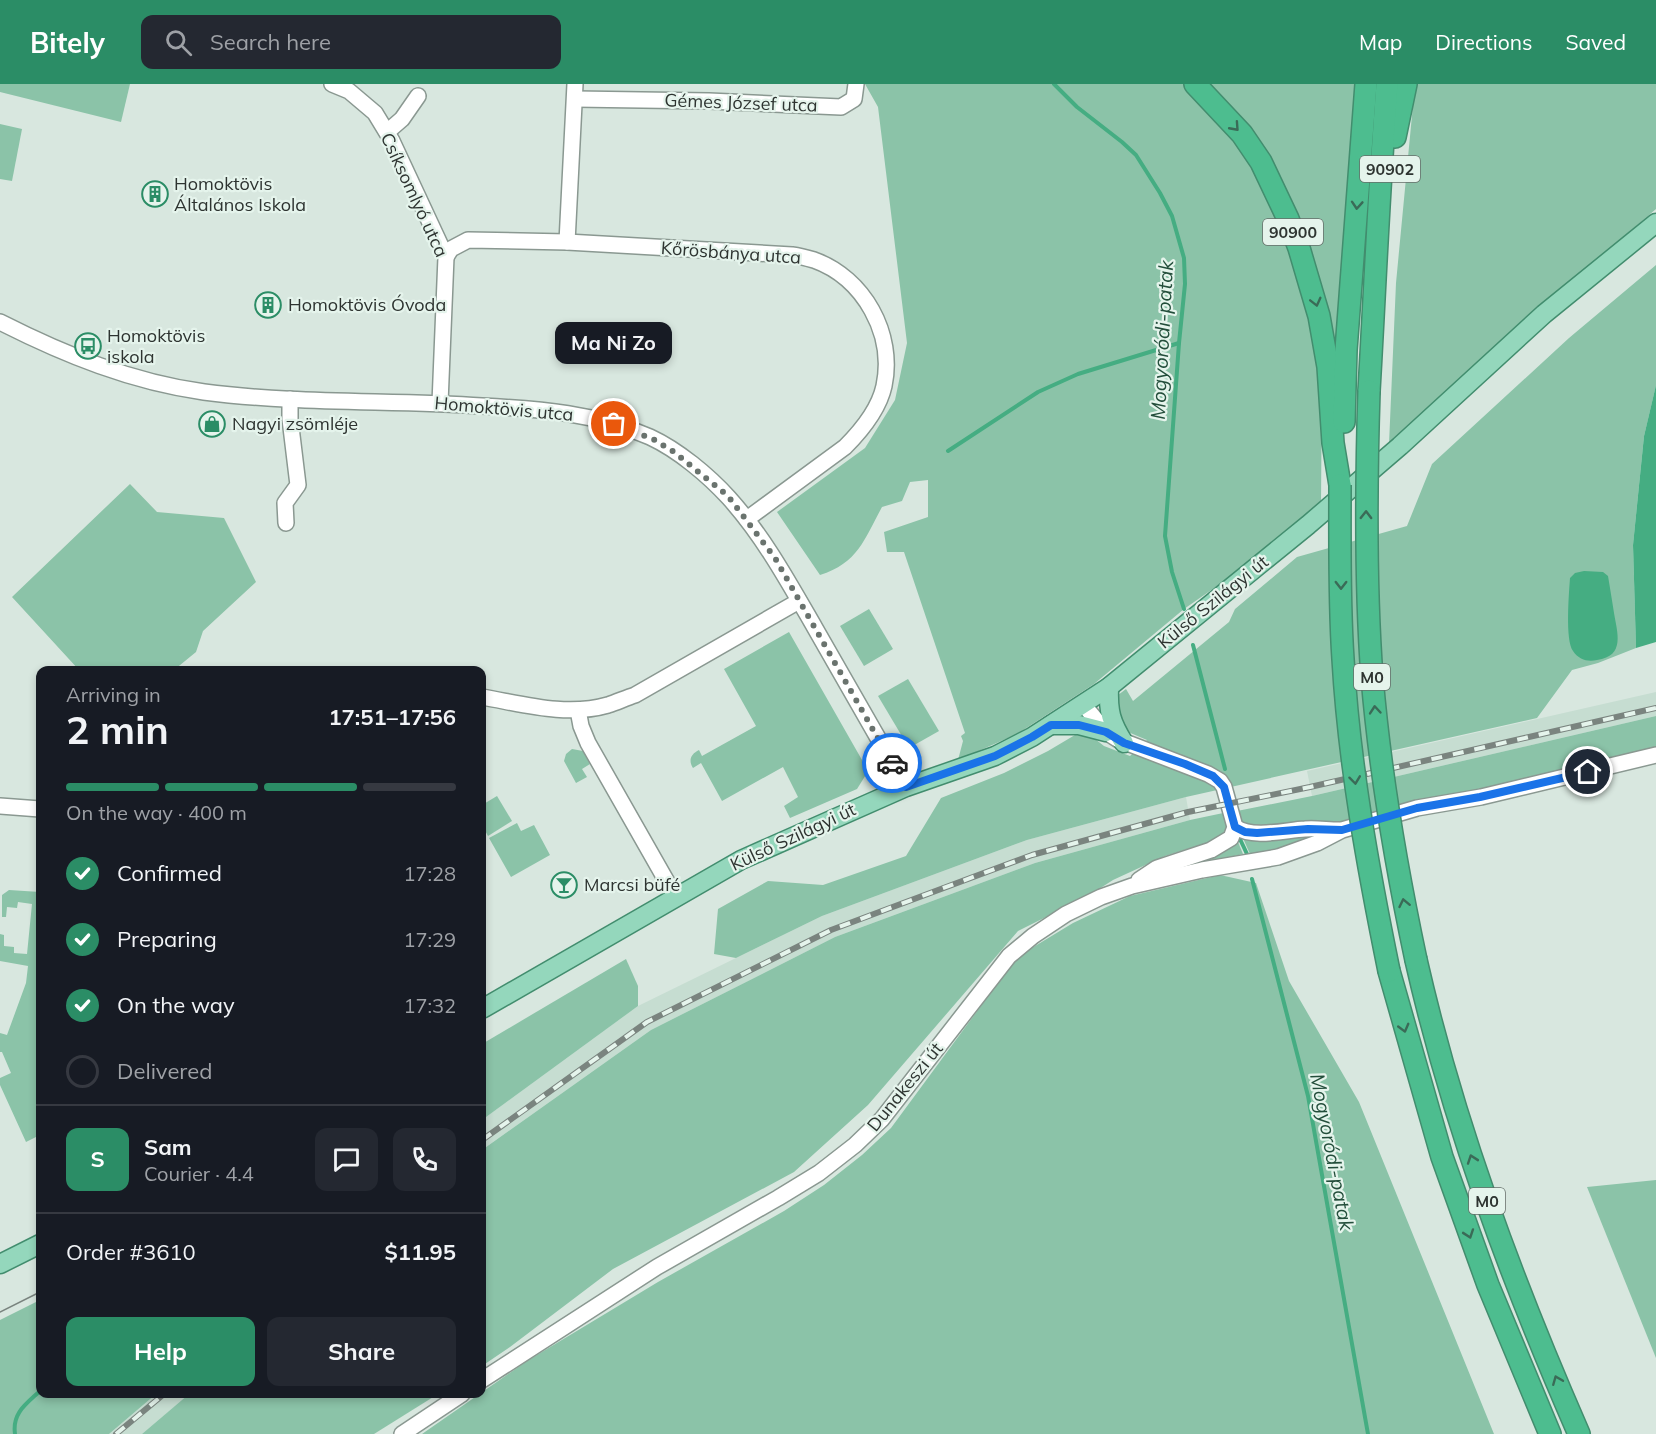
<!DOCTYPE html>
<html lang="en">
<head>
<meta charset="utf-8">
<style>
  body { margin:0; font-family:Mulish,sans-serif; background:#242831; color:#f1f3f6; height:100vh; display:flex; flex-direction:column; font-size:22px; white-space:nowrap }
  * { box-sizing:border-box; margin:0 }
  p { font-size:20px; color:#9ea1a6 }
  .icon { flex:none; width:33px; height:33px; fill:none; stroke:currentColor; stroke-width:2; stroke-linecap:round; stroke-linejoin:round }
  .map { position:relative; flex:1; overflow:hidden }
  .panel { position:absolute; left:36px; top:582px; width:450px; height:732px; display:flex; flex-direction:column; background:#171b24; border-radius:12px; box-shadow:0 3px 9px #0003 }
  .panel>* { flex:none }
  .pin { position:absolute; display:grid; place-items:center; width:51px; height:51px; color:#fff; margin:-26px; border:3px solid #fff; border-radius:50%; box-shadow:0 2px 6px #0007 }
  .courier { position:absolute; display:grid; place-items:center; width:60px; height:60px; margin:-30px; border:4px solid #1a73e8; border-radius:50%; background:#fff; color:#222; box-shadow:0 2px 8px #0007 }
  .bubble { position:absolute; height:42px; border-radius:12px; background:#171b24; box-shadow:0 3px 9px #0003; font-size:20px; font-weight:700; line-height:42px; text-align:center }
  .head em { font-style:normal; font-weight:700 }
  .head div { display:flex; flex-direction:column-reverse }
  .head { display:flex; align-items:center; justify-content:space-between; height:102px; padding:0 30px }
  h1 { font-size:39px; font-weight:700; line-height:45px }
  .bar { display:grid; grid-template-columns:repeat(4,1fr); gap:9px 6px; align-content:center; height:72px; padding:0 30px }
  .bar i { height:8px; border-radius:4px; background:#363941 }
  .bar .selected { background:#2b8d66 }
  .bar p { grid-column:span 4 }
  .line { display:flex; align-items:center; gap:15px; padding:0 30px; border-top:2px solid #363941 }
  .line div { flex:1 }
  .round { display:grid; place-items:center; flex:none; width:63px; height:63px; border-radius:12px; background:#242831 }
  ol { padding:0 30px; list-style:none }
  li { display:flex; align-items:center; gap:18px; height:66px }
  li p { margin-inline-start:auto }
  li .icon { padding:6px; border-radius:50%; background:#2b8d66; color:#fff; stroke-width:4 }
  li:last-child { color:#9ea1a6 }
  li i { width:33px; height:33px; border:3px solid #363941; border-radius:50% }
  .primary-button { display:flex; gap:12px; margin-top:auto; padding:12px 30px }
  .primary-button a { flex:1; height:69px; border-radius:12px; background:#2b8d66; color:#fff; font-size:24px; font-weight:700; line-height:69px; text-align:center }
  .primary-button a+a { background:#242831; color:#f1f3f6 }
  header { display:flex; align-items:center; gap:36px; box-sizing:border-box; height:84px; padding:0 30px; background:#2b8d66; color:#fff }
  header strong { font-size:28px }
  nav { display:flex; gap:33px; margin-inline-start:auto; font-size:21px }
  .search { width:420px; height:54px; background:#242831; display:flex; align-items:center; gap:15px; box-sizing:border-box; padding:0 21px; border-radius:12px; color:#9ea1a6; font-size:22px }
  .map>svg:first-child { display:block }
  .built { fill:#c6ddd1 }
  .green { fill:#8bc3a8 }
  .water { fill:#45ad82 }
  .lines { fill:none; stroke-linecap:round; stroke-linejoin:round }
  .stream { stroke:#45ad82; stroke-width:4 }
  .minor-casing { stroke:#8a9891; stroke-width:18 }
  .major-casing { stroke:#428d6e; stroke-width:21 }
  .highway-casing { stroke:#428d6e; stroke-width:24 }
  .minor { stroke:#fff; stroke-width:15 }
  .major { stroke:#94d7bc; stroke-width:18 }
  .highway { stroke:#4dbd8f; stroke-width:21 }
  .tram { stroke:#7a847f; stroke-width:1.5 }
  .rail-casing { stroke:#7a847f; stroke-width:6 }
  .rail { stroke:#e5f4ec; stroke-width:4; stroke-dasharray:11; stroke-linecap:butt }
  .highway-bridge-casing { stroke:#428d6e; stroke-width:24; stroke-linecap:butt }
  .highway-bridge { stroke:#4dbd8f; stroke-width:21 }
  .oneway { stroke:#3a6b57 }
  .done { stroke:#6a736e; stroke-width:6; stroke-dasharray:0 10.8 }
  .route { stroke:#1a73e8; stroke-width:8 }
  .labels { text-anchor:middle; stroke-width:4.5; stroke-linejoin:round; paint-order:stroke }
  .shield { fill:#e5f4ec; stroke:#656e69; stroke-width:1.5 }
  .shield-label { font-size:16px; font-weight:bold; fill:#2e3431 }
  .street-label { font-size:18px; fill:#2e3431; stroke:#e5f4ec }
  .poi-label { font-size:18px; fill:#2e3431; stroke:#e5f4ec; text-anchor:start }
  .water-label { font-size:20px; font-style:italic; fill:#234e3b; stroke:#e5f4ec }
</style>
</head>
<body>
<header>
<strong>Bitely</strong>
<div class="search"><svg class="icon" aria-label="search" viewBox="0 0 24 24"><circle cx="10" cy="10" r="6"/><path d="M15 15l6 6"/></svg>Search here</div>
<nav><a>Map</a><a>Directions</a><a>Saved</a></nav>
</header>
<div class="map">
<svg width="1656" height="1350" viewBox="0 0 1656 1350">
  <rect width="100%" height="100%" fill="#d8e7df"/>
  <g class="built">
    <path d="M1656,608v24l-344,80 -5,-25z"/>
    <path d="M1186,713l4,23 -155,43 -200,74 -184,93 -169,120v-30l156,-114 184,-90 205,-76z"/>
    <path d="M156,1310h33l-47,40h-33z"/>
  </g>
  <g class="green">
    <path d="M0,0h130l-9,38 -121,-30z"/>
    <path d="M865,0h321l52,54 67,136 17,99 -1,131 -91,73 -46,32 -90,75 -77,50 -59,26 5,-19 -2,-5 4,-3 -61,-181h-17l-3,-20 44,-15v-37l-18,2 -8,19 -20,6c-18,33 -24,56 -62,68l-43,-63 88,-64 30,-48 12,-57 -29,-236z"/>
    <path d="M1206,0h149l-18,256h-4l-15,-62z"/>
    <path d="M1415,0h241v125l-117,100 -150,135 7,-161z"/>
    <path d="M0,40l22,5 -10,52 -12,-2z"/>
    <path d="M1656,181v120l-12,51 -11,109 3,103 -38,15 -26,7 -35,48 -351,79 -159,43 -205,76 -86,42 -22,-4 4,-45 50,-28 55,4 83,-29 35,-58 63,-25 44,-22 32,-19 10,3 14,11 26,10 17,-16 -19,-8 -9,-8 -5,-26 12,-9 7,12 96,-79 6,-13 62,-52 110,-31 25,-62 137,-126z"/>
    <path d="M130,400l27,28 67,6 32,64 -53,49 -7,21 -22,18h-95l-67,-73z"/>
    <path d="M869,525l24,40 -29,17 -24,-40z"/>
    <path d="M789,548l77,135 1,6 -10,16 -67,29 -6,-12 14,-9 -15,-30 -61,34 -21,-38 -8,5c-5,-8 -2,-14 6,-18l3,6 54,-30 -32,-57z"/>
    <path d="M908,595l31,52 -30,17 -31,-52z"/>
    <path d="M1656,632v31l-158,40 -81,13 -77,24 -97,1 -4,-4 -2,-10 75,-15z"/>
    <path d="M572,665l11,2 7,13 -8,5 5,8 -11,6 -12,-22 2,-7z"/>
    <path d="M497,712l15,25 -24,15 -6,-11v-20z"/>
    <path d="M1228,728l2,12 -5,13 -60,19 -52,24 -25,16 -70,35 -150,174 -74,67 -181,97 -103,78 -28,19v-216l169,-120 184,-93 200,-74 155,-43z"/>
    <path d="M517,739l4,8 13,-6 16,30 -39,22 -22,-39z"/>
    <path d="M1329,748l-45,16 -34,6 -8,-18z"/>
    <path d="M1236,753l7,17 -85,20z"/>
    <path d="M1220,791l36,8 33,98 70,121 135,332h-1072l105,-73 131,-79 126,-71 40,-26 38,-30 29,-27 126,-171 56,-34 57,-27z"/>
    <path d="M9,806l31,2v243l-14,7 -26,-57v-7l11,-5 -9,-21h-2v-19l7,2 19,-52 2,-17 -28,-5v-27l4,1v11l10,1v6l13,1 5,-50 -14,-2 -1,6 -10,-1 -1,10h-4v-22z"/>
    <path d="M626,875l12,27v20l-156,114v-76z"/>
    <path d="M1656,1096v178l-69,-171z"/>
    <path d="M40,1216v94h116l-47,40h-109v-114z"/>
    <path d="M189,1310h249l-64,40h-232z"/>
  </g>
  <g class="water">
    <path d="M1656,301v257l-20,6 -3,-103 11,-109z"/>
    <path d="M1584,487l19,1 5,4c2,12 4,24 6,37 3,19 12,43 -17,47 -9,2 -18,0 -24,-9 -8,-11 -4,-58 -3,-73l5,-5z"/>
  </g>
  <g class="lines">
    <g class="stream">
      <path d="M1054,0l23,23 45,35 14,13 24,38 12,23 12,42 1,26 -6,59 -14,193 7,36 12,37"/>
      <path d="M948,367l90,-59 40,-18 101,-31"/>
      <path d="M1193,561l32,124"/>
      <path d="M1239,753l8,17"/>
      <path d="M1252,795l56,217 60,338"/>
      <path d="M15,1350c-3,-21 11,-30 25,-43"/>
    </g>
    <g class="minor-casing">
      <g id="minor">
        <path d="M332,0l17,7 26,22 17,28 54,116 -6,146"/>
        <path d="M575,15l134,2 132,6 13,-8 2,-15"/>
        <path d="M387,48l15,-13 16,-23"/>
        <path d="M567,158l8,-158"/>
        <path d="M446,173l5,-8 17,-9 99,2 225,13c7,1 15,3 22,5 50,18 81,74 70,126 -5,23 -23,45 -39,61l-98,72"/>
        <path d="M0,238c65,33 132,60 204,70 92,12 186,8 278,14 58,3 114,7 168,31 28,13 58,38 79,61 35,39 60,85 86,130 30,53 61,106 91,159"/>
        <path d="M286,439l-1,-20 13,-18 -8,-66v-20"/>
        <path d="M482,613c41,7 84,20 126,8 9,-3 18,-7 27,-10l164,-94"/>
        <path d="M1083,620l23,28 11,7 91,35 12,7 4,6 11,40 -4,11 -20,12 -54,18 -18,12"/>
        <path d="M578,626l3,16 7,17 87,153"/>
        <path d="M0,722l40,3"/>
        <path d="M1235,743c19,12 50,3 70,2 11,-1 23,1 34,1"/>
        <path d="M482,1296l175,-113 121,-69 41,-25 36,-28 27,-26 127,-163 24,-20 33,-22 35,-17 31,-11 70,-16 76,-13 39,-14 25,-13 75,-22 64,-11 175,-42"/>
        <path d="M402,1350l60,-40"/>
      </g>
    </g>
    <g class="major-casing">
      <g id="major">
        <path d="M1109,603c-1,25 2,35 15,56"/>
        <path d="M1051,641h28l27,7"/>
        <path d="M482,925l259,-149 165,-73 89,-31 37,-19 77,-50 199,-162 92,-79 144,-132 112,-91"/>
        <path d="M0,1180l40,-20"/>
      </g>
    </g>
    <g class="highway-casing">
      <g id="highway">
        <path d="M1195,0l47,50 19,28 27,57 11,29 20,68 9,51 5,76 7,42"/>
        <path d="M1395,53l11,-53"/>
        <path d="M1369,307c6,-103 10,-205 18,-307"/>
        <path d="M1344,338l2,-72 20,-266"/>
        <path d="M1416,876c37,163 96,321 163,474"/>
        <path d="M1389,887l53,186 46,128 62,149"/>
      </g>
    </g>
    <use href="#minor" class="minor"/>
    <use href="#major" class="major"/>
    <use href="#highway" class="highway"/>
    <path class="tram" d="M0,1228l40,-20"/>
    <g class="rail-casing">
      <g id="rail">
        <path d="M482,1056l165,-118 184,-92 201,-75 156,-43 122,-25 346,-79"/>
        <path d="M116,1350l48,-40"/>
      </g>
    </g>
    <use href="#rail" class="rail"/>
    <g class="highway-bridge-casing">
      <g id="highway-bridge">
        <path d="M1369,307c-3,95 -4,191 3,286 8,96 24,189 44,283"/>
        <path d="M1340,401c0,58 -1,116 3,174 6,105 25,209 46,312"/>
      </g>
    </g>
    <use href="#highway-bridge" class="highway-bridge"/>
  </g>
  <defs><path id="oneway-chevron" d="M-2-3.5L2.5 0L-2 3.5" fill="none" stroke-width="1.6" stroke-linecap="round" stroke-linejoin="round" transform="scale(1.5)"/></defs>
  <g class="oneway">
    <use href="#oneway-chevron" transform="translate(1235 43) rotate(48)"/>
    <use href="#oneway-chevron" transform="translate(1357 121) rotate(94)"/>
    <use href="#oneway-chevron" transform="translate(1316 218) rotate(76)"/>
    <use href="#oneway-chevron" transform="translate(1366 431) rotate(-89)"/>
    <use href="#oneway-chevron" transform="translate(1341 501) rotate(90)"/>
    <use href="#oneway-chevron" transform="translate(1375 626) rotate(-95)"/>
    <use href="#oneway-chevron" transform="translate(1355 696) rotate(83)"/>
    <use href="#oneway-chevron" transform="translate(1404 819) rotate(-102)"/>
    <use href="#oneway-chevron" transform="translate(1404 944) rotate(75)"/>
    <use href="#oneway-chevron" transform="translate(1472 1075) rotate(-109)"/>
    <use href="#oneway-chevron" transform="translate(1469 1150) rotate(71)"/>
    <use href="#oneway-chevron" transform="translate(1557 1296) rotate(-112)"/>
  </g>
  <g class="lines">
    <path class="done" d="M614,340l39,15 21,13 54,44 47,62 117,205"/>
    <path class="route" d="M892,679l14,24 89,-31 37,-19 19,-12h28l27,7 18,11 61,21 28,12 11,11 11,40 10,5 12,1 51,-4 34,1 75,-22 63,-11 108,-25"/>
  </g>
  <defs>
    <g id="building-ring" transform="scale(1.35)"><circle r="9.5" fill="#e5f4ec" stroke="#2b8d66" stroke-width="1.5"/><path d="M-4-6H4V6H1V3H-1V6H-4ZM-2.5-4.3h1.7v1.8h-1.7ZM.8-4.3h1.7v1.8H.8ZM-2.5-1h1.7V.8h-1.7ZM.8-1h1.7V.8H.8Z" fill="#2b8d66"/></g>
    <g id="bus-ring" transform="scale(1.35)"><circle r="9.5" fill="#e5f4ec" stroke="#2b8d66" stroke-width="1.5"/><path d="M-5-6H5V4H4V6H2V4H-2V6H-4V4H-5ZM-3.5-4V0h7V-4ZM-3.5 1.2v1.5H-2V1.2ZM2 1.2v1.5H3.5V1.2Z" fill="#2b8d66"/></g>
    <g id="shop-ring" transform="scale(1.35)"><circle r="9.5" fill="#e5f4ec" stroke="#2b8d66" stroke-width="1.5"/><path d="M-5-2.5h2.3a2.7 3.5 0 0 1 5.4 0H5L5.5 6h-11ZM-1.5-2.5h3a1.5 2.3 0 0 0-3 0Z" fill="#2b8d66"/></g>
    <g id="bar-ring" transform="scale(1.35)"><circle r="9.5" fill="#e5f4ec" stroke="#2b8d66" stroke-width="1.5"/><path d="M-6-5H6L.8 .8V4.5H3.5V6h-7V4.5H-.8V.8Z" fill="#2b8d66"/></g>
  </defs>
  <g fill-rule="evenodd">
    <use href="#building-ring" x="155" y="110"/>
    <use href="#building-ring" x="268" y="221"/>
    <use href="#bus-ring" x="88" y="262"/>
    <use href="#shop-ring" x="212" y="340"/>
    <use href="#bar-ring" x="564" y="801"/>
  </g>
  <g class="labels">
    <g class="shield">
      <rect x="1360" y="72" width="60" height="26" rx="4.5"/>
      <rect x="1263" y="135" width="60" height="26" rx="4.5"/>
      <rect x="1354" y="580" width="36" height="26" rx="4.5"/>
      <rect x="1469" y="1104" width="36" height="26" rx="4.5"/>
    </g>
    <g class="shield-label">
      <text x="1390" y="91">90902</text>
      <text x="1293" y="154">90900</text>
      <text x="1372" y="599">M0</text>
      <text x="1487" y="1123">M0</text>
    </g>
    <g class="street-label">
      <text transform="translate(741 19) rotate(2)" y="6">Gémes József utca</text>
      <text transform="translate(414 111) rotate(65)" y="6">Csíksomlyó utca</text>
      <text transform="translate(731 169) rotate(4)" y="6">Kőrösbánya utca</text>
      <text transform="translate(504 325) rotate(5)" y="6">Homoktövis utca</text>
      <text transform="translate(1213 518) rotate(-39)" y="6">Külső Szilágyi út</text>
      <text transform="translate(793 753) rotate(-25)" y="6">Külső Szilágyi út</text>
      <text transform="translate(905 1003) rotate(-51)" y="6">Dunakeszi út</text>
    </g>
    <g class="poi-label">
      <text x="174" y="106">Homoktövis<tspan x="174" dy="21">Általános Iskola</tspan></text>
      <text x="288" y="227">Homoktövis Óvoda</text>
      <text x="107" y="258">Homoktövis<tspan x="107" dy="21">iskola</tspan></text>
      <text x="232" y="346">Nagyi zsömléje</text>
      <text x="584" y="807">Marcsi büfé</text>
    </g>
    <g class="water-label">
      <text transform="translate(1162 256) rotate(-87)" y="7">Mogyoródi-patak</text>
      <text transform="translate(1332 1068) rotate(79)" y="7">Mogyoródi-patak</text>
    </g>
  </g>
</svg>
<div class="pin" style="left:614px;top:340px;background:#ea580c"><svg class="icon" aria-label="bag" viewBox="0 0 24 24"><path d="M5 8h14l-1 12H6zM9 8a3 3 0 0 1 6 0"/></svg></div>
<div class="pin" style="left:1588px;top:688px;background:#1f2937"><svg class="icon" aria-label="home" viewBox="0 0 24 24"><path d="M3 11l9-7 9 7M6 9v11h12V9"/></svg></div>
<div class="courier" style="left:892px;top:679px"><svg class="icon" aria-label="car" viewBox="0 0 24 24"><path d="M5 17H2v-5l4-1 3-4h7l3 4 3 1v5h-3M9 17h6M6 11h13"/><circle cx="7" cy="17" r="2"/><circle cx="17" cy="17" r="2"/></svg></div>
<div class="bubble" style="left:555px;top:238px;width:117px">Ma Ni Zo</div>
<section class="panel">
<div class="head"><div><h1>2 min</h1><p>Arriving in</p></div><em>17:51–17:56</em></div>
<div class="bar"><i class="selected"></i><i class="selected"></i><i class="selected"></i><i></i><p>On the way · 400 m</p></div>
<ol>
<li><svg class="icon" aria-label="check" viewBox="0 0 24 24"><path d="M5 12l5 5 9-10"/></svg>Confirmed<p>17:28</p></li>
<li><svg class="icon" aria-label="check" viewBox="0 0 24 24"><path d="M5 12l5 5 9-10"/></svg>Preparing<p>17:29</p></li>
<li><svg class="icon" aria-label="check" viewBox="0 0 24 24"><path d="M5 12l5 5 9-10"/></svg>On the way<p>17:32</p></li>
<li><i></i>Delivered</li>
</ol>
<div class="line" style="height:108px"><b class="round" style="background:#2b8d66;color:#fff">S</b><div><b>Sam</b><p>Courier · 4.4</p></div><a class="round"><svg class="icon" aria-label="chat" viewBox="0 0 24 24"><path d="M4 5h16v11H9l-5 4z"/></svg></a><a class="round"><svg class="icon" aria-label="phone" viewBox="0 0 24 24"><path d="M5 4h4l2 5-3 2q2 4 5 5l2-3 5 2v4C11 20 4 13 5 4z"/></svg></a></div>
<div class="line" style="height:78px"><div>Order #3610</div><b>$11.95</b></div>
<div class="primary-button"><a>Help</a><a>Share</a></div>
</section>
</div>
</body>
</html>
